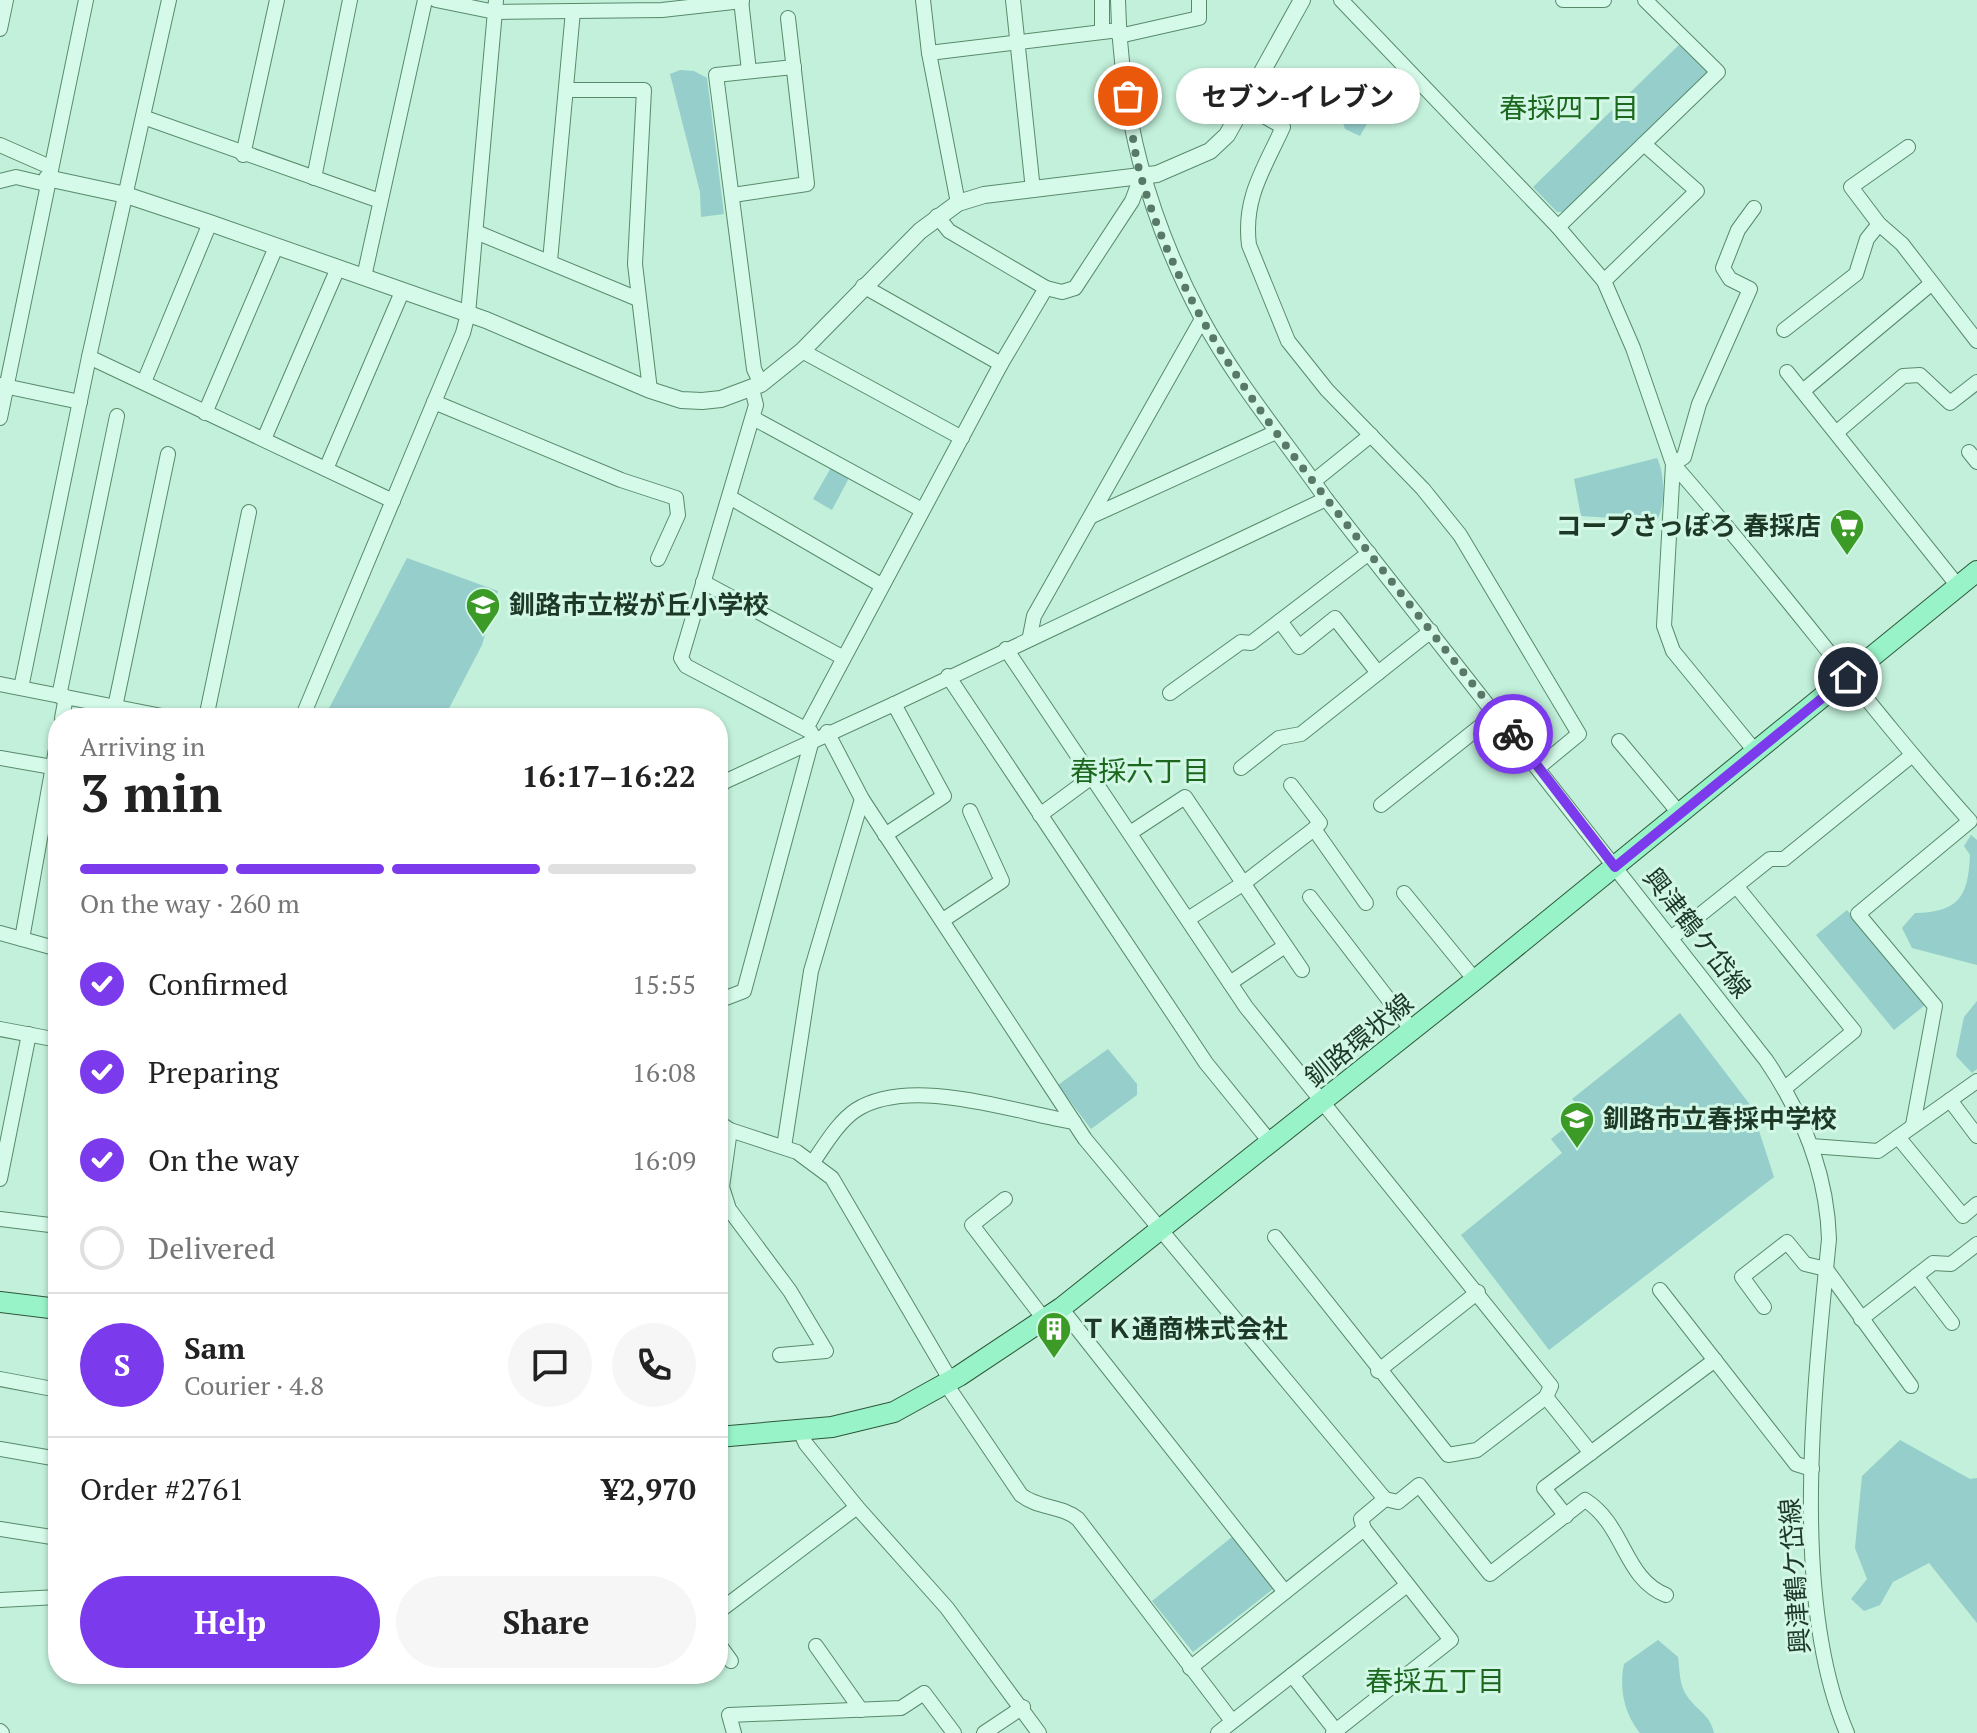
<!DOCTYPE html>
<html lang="en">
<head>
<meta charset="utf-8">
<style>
  body { margin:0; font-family:"PT Serif","Noto Sans JP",serif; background:#f6f6f6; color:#222; height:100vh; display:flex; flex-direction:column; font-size:30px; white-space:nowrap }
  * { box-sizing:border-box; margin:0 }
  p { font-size:26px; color:#767676 }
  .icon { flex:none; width:44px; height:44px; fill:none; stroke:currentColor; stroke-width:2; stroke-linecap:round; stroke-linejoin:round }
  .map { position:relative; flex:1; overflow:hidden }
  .sheet { position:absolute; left:48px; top:708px; width:680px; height:976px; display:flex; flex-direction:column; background:#fff; border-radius:32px; box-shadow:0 2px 6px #0004 }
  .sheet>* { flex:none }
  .pin { position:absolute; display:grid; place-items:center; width:68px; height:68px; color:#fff; margin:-34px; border:4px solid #fff; border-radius:50%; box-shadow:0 2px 8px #0007 }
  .courier { position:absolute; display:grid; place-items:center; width:80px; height:80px; margin:-40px; border:6px solid #7c3aed; border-radius:50%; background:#fff; color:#222; box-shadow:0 2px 10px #0007 }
  .bubble { position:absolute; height:56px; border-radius:28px; background:#fff; box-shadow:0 2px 6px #0004; font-size:26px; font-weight:700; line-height:56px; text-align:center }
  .head em { font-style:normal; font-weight:700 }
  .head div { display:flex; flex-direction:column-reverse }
  .head { display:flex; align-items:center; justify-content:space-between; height:136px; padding:0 32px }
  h1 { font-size:52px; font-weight:700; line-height:60px }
  .bar { display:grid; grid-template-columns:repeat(4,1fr); gap:12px 8px; align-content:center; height:96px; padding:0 32px }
  .bar i { height:10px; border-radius:6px; background:#e0e0e0 }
  .bar .active { background:#7c3aed }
  .bar p { grid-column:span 4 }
  .line { display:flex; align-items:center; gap:20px; padding:0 32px; border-top:2px solid #e0e0e0 }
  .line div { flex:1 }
  .round { display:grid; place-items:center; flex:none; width:84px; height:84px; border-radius:42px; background:#f6f6f6 }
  ol { padding:0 32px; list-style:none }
  li { display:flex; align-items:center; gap:24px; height:88px }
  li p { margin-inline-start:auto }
  li .icon { padding:8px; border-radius:50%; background:#7c3aed; color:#fff; stroke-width:4 }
  li:last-child { color:#767676 }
  li i { width:44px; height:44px; border:4px solid #e0e0e0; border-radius:50% }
  .action { display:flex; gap:16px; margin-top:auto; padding:16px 32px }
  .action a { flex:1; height:92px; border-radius:48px; background:#7c3aed; color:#fff; font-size:32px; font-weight:700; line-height:92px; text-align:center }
  .action a+a { background:#f6f6f6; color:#222 }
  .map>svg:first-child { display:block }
  .green { fill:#95cecb }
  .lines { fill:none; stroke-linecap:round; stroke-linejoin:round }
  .minor-casing { stroke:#588a6a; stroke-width:16 }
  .tertiary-casing { stroke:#588a6a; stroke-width:18 }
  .primary-casing { stroke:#2d5739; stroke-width:22 }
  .minor { stroke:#d5fae9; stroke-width:14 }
  .tertiary { stroke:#d5fae9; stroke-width:16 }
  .primary { stroke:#98f4c8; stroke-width:20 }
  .done { stroke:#577965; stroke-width:8; stroke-dasharray:0 14.4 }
  .route { stroke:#7c3aed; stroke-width:10 }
  .labels { text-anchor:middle; stroke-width:6; stroke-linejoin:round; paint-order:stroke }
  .poi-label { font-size:26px; font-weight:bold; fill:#1d3926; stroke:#d2f7e6; text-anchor:start }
  .street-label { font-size:26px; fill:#1d3926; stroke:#d2f7e6 }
  .neighbourhood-label { font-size:28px; fill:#1b671e; stroke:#d2f7e6 }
</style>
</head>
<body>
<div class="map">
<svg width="1977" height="1733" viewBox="0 0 1977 1733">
  <rect width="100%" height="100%" fill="#c2f0da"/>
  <g class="green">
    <path d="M1682,42l24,25 1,8 -142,137h-8l-24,-25z"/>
    <path d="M1378,68l16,8 -34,60 -15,-7 -2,-6 26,-47z"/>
    <path d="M680,70l14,1 13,7 17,136 -23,3 -1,-25 -30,-118z"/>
    <path d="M1657,458c8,16 9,49 -1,63l-75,-5 -7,-37z"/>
    <path d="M832,466l18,10 -18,34 -19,-11z"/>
    <path d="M407,558l91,33 -16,54 -38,73h-120z"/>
    <path d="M1971,835l6,5v125l-65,-17 -10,-20 13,-15c45,-1 53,-17 55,-58l-6,-9z"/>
    <path d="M1847,910l78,95 -31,25 -78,-95z"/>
    <path d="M1977,1001v68l-5,4 -16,-17 8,-39z"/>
    <path d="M1680,1013l71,93 23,71 -225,173 -88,-115 101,-82 -11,-14 34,-27 -13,-13z"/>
    <path d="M1108,1049l29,35v11l-46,34 -33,-44z"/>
    <path d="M1900,1440l70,39 7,-1v145l-48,-60 -36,19 -13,23 -16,6 -13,-12 16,-20 -12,-31 7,-72z"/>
    <path d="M1232,1537l41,52 -80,63 -41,-51z"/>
    <path d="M1658,1640l20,17c2,14 1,28 9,39 10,15 23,18 27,37h-74c-16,-20 -21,-45 -16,-69z"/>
  </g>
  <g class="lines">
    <g class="minor-casing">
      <g id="minor">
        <path d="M436,0l59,12 167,-2 80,-9"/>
        <path d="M741,0l8,71"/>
        <path d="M923,0l6,53 29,150"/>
        <path d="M1013,0l20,190"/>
        <path d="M1102,0v32"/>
        <path d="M1118,0c3,115 29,215 83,317 35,65 83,122 125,182l440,561c36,53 61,114 63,179 -14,144 -40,359 18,494"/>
        <path d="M1341,0l217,227 46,54 29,67 40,116 -9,162 9,25 82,100"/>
        <path d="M1563,0h41"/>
        <path d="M0,29l6,-29"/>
        <path d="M1119,36l80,-18v-18"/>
        <path d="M929,53l190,-23"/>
        <path d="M566,90h78l-9,174 15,126"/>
        <path d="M1245,105l38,22c-19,42 -40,71 -34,118l39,96 39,49 96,99 37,46 119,199 -40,33"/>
        <path d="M143,117l237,84"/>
        <path d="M0,145l50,22"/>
        <path d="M1908,147l-57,40 28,37 23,20 75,97"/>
        <path d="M243,155l34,-155"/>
        <path d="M314,178l36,-178"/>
        <path d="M0,181l16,-4 30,7"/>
        <path d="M733,195l74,-11 -19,-166"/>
        <path d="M1754,208l-16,22 -15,38 7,11 20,10 -51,115 -15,53 -11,7c103,116 194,242 297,357l-112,93 77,92 -22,119"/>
        <path d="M937,216l12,15 97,57 16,4 13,-4 57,-87 9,-24"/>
        <path d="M1558,227l160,-155 -73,-72"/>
        <path d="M476,232l162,67"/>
        <path d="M550,261l23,-250"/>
        <path d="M364,277l61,-277"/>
        <path d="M1604,281l93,-90 -53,-47"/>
        <path d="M863,286l138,78"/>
        <path d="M1784,330l72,-56 11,-35 12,-15"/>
        <path d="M802,351l160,87"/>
        <path d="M89,357l304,144"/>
        <path d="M1787,372l171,214"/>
        <path d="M144,382l66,-159"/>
        <path d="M761,384l-7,-15 -38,-294 78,-8"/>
        <path d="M0,385l80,17"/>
        <path d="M752,389l4,16 -75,253 5,8 125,66"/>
        <path d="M1804,390l128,-107"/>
        <path d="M434,402l187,78 55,18 2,17 -20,44"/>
        <path d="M205,413l71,-166"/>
        <path d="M0,418l86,-418"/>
        <path d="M753,418l169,92"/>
        <path d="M1837,432l66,-56 17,-1 30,28 27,-21"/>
        <path d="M264,439l74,-171"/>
        <path d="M1969,452l8,10"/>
        <path d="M326,469l76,-177"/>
        <path d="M1314,481l57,-46"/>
        <path d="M731,498l150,87"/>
        <path d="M1092,516l184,-84"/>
        <path d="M703,582l139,75"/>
        <path d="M1030,636l4,-20 168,-297"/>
        <path d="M1006,649l240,358 305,379 -5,11 45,56"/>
        <path d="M1378,673l53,-42"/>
        <path d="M948,676l258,387 65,80"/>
        <path d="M0,684l172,34"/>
        <path d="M21,688l68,-331 80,-357"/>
        <path d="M1170,693l71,-51 10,1 118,-90"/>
        <path d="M59,696l58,-280"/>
        <path d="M115,707l53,-253"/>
        <path d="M62,718l4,-21"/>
        <path d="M206,718l43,-206"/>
        <path d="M302,718l161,-385 5,-19 28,-314"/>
        <path d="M806,729l195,-365 45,-76"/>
        <path d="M827,732l35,67 223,340 300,360 -24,20 3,10 -174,139"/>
        <path d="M1619,741l61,73"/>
        <path d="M0,758l58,10"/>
        <path d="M1241,768l38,-30 22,-4 77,-61 -43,-55 -36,29 -19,-26"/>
        <path d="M1291,785l29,38 -6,6 52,74"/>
        <path d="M718,790l6,-8 170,-78 432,-205"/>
        <path d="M1381,805l116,-92"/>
        <path d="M1040,815l53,-39"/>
        <path d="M1130,833l55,-36 117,173"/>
        <path d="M885,835l59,-39 -50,-92"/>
        <path d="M1737,887l117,144 -69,57"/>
        <path d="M1404,893l71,87"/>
        <path d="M1310,897l102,133"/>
        <path d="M1188,919l56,-36 70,-54"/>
        <path d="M943,920l59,-39 -32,-70"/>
        <path d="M0,933l58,16"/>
        <path d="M1671,938l99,-79h14l127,-103"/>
        <path d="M22,939l36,-201"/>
        <path d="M1230,983l55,-37"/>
        <path d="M718,1001l26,-10 68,-251"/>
        <path d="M0,1029l58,11"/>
        <path d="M1950,1100l27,36"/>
        <path d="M718,1122l12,8 67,22 35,26 119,203"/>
        <path d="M730,1130l-8,57 7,22 61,82 36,60 -46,4"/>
        <path d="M1898,1137l65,79 14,-12"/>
        <path d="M1811,1146l67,5 99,-70"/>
        <path d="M784,1147l27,-176 51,-172"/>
        <path d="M813,1162c12,-17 25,-40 43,-52 55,-35 157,2 218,12"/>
        <path d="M0,1179l29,-145"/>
        <path d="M1005,1199l-33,26 72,94"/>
        <path d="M0,1219l58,7"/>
        <path d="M1275,1237l173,218 29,-5 69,-53"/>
        <path d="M1916,1276l36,47"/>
        <path d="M1660,1290l136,174 16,5"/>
        <path d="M1764,1307l-22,-30 45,-35 18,22 21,5 85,117"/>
        <path d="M1061,1308l224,284"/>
        <path d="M1861,1319l72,-56 18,1 26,-20"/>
        <path d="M1378,1371l100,-79"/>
        <path d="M0,1379l58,11"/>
        <path d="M946,1384l75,111c18,14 40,10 57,24l154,202"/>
        <path d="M799,1429l7,15 51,63 90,101 92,125"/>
        <path d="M0,1449l58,10"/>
        <path d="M1385,1499l13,3 21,-17 71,89 95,-74c40,25 39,79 81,95"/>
        <path d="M1566,1516l-22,-28 171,-128"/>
        <path d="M0,1529l58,9"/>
        <path d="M0,1600l58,-3"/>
        <path d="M718,1612l139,-105"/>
        <path d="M718,1643l13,18"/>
        <path d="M816,1646l45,64"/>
        <path d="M1292,1675l44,56"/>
        <path d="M0,1731l2,2"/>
        <path d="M734,1733l-5,-18 172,-7 23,-15 30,40"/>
        <path d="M984,1733l39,-26"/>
        <path d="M1218,1733l189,-148"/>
        <path d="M1333,1733l118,-93 -87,-111"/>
      </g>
    </g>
    <g class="tertiary-casing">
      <path id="tertiary" d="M47,178l79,17 84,28 276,97 164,70 31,10 21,1 19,-2 40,-15 41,-33 118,-120 38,-28 26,-8 173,-21 53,-23 17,-16 75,-135"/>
    </g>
    <g class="primary-casing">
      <g id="primary">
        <path d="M0,1302l58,7"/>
        <path d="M718,1437l114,-10 62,-15 65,-36 102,-68 414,-328 502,-409"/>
      </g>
    </g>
    <use href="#minor" class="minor"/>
    <use href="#tertiary" class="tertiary"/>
    <use href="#primary" class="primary"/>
  </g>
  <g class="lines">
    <path class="done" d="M1128,96c3,25 5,52 12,77 38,138 132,257 219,367 51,65 102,130 154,194"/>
    <path class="route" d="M1513,734l102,133 233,-190"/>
  </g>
  <defs>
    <g id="supermarket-pin" transform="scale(1.8)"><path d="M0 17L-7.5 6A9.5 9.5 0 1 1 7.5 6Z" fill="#3b9b26" stroke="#d2f7e6"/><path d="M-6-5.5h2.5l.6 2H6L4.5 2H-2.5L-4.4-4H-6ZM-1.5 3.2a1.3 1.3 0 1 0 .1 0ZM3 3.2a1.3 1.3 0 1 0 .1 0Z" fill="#fff"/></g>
    <g id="school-pin" transform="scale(1.8)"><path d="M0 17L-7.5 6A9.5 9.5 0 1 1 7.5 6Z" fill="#3b9b26" stroke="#d2f7e6"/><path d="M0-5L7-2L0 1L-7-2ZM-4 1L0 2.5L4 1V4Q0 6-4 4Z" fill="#fff"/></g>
    <g id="building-pin" transform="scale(1.8)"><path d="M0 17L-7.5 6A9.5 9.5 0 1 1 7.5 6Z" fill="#3b9b26" stroke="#d2f7e6"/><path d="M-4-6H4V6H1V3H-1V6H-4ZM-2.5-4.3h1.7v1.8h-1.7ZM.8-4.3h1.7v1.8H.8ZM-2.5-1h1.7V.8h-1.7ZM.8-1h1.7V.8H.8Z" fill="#fff"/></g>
  </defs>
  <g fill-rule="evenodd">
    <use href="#supermarket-pin" x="1847" y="526"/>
    <use href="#school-pin" x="483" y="605"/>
    <use href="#school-pin" x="1577" y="1119"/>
    <use href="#building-pin" x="1054" y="1329"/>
  </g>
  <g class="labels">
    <g class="poi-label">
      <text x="1821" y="535" text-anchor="end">コープさっぽろ 春採店</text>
      <text x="509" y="614">釧路市立桜が丘小学校</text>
      <text x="1603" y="1128">釧路市立春採中学校</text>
      <text x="1080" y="1338">ＴＫ通商株式会社</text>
    </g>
    <g class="street-label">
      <text transform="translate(1697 933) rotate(52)" y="9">興津鶴ケ岱線</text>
      <text transform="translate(1359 1040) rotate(-39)" y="9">釧路環状線</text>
      <text transform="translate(1795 1576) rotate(-94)" y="9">興津鶴ケ岱線</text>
    </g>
    <g class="neighbourhood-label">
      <text x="1569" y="118">春採四丁目</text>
      <text x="1140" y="781">春採六丁目</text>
      <text x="1435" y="1691">春採五丁目</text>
    </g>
  </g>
</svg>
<div class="pin" style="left:1128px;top:96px;background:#ea580c"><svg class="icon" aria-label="bag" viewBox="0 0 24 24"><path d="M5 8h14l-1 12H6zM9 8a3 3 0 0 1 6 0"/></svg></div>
<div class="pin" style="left:1848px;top:677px;background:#1f2937"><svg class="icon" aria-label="home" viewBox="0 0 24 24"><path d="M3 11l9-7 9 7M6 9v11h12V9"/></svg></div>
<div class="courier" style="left:1513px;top:734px"><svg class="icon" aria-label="bike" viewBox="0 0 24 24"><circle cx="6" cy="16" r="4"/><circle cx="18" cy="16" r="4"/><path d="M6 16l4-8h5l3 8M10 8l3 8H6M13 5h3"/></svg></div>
<div class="bubble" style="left:1176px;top:68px;width:244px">セブン-イレブン</div>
<section class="sheet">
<div class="head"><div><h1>3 min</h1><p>Arriving in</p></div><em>16:17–16:22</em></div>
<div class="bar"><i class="active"></i><i class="active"></i><i class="active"></i><i></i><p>On the way · 260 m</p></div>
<ol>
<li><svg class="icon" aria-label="check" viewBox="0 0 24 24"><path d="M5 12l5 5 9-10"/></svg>Confirmed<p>15:55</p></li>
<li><svg class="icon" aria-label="check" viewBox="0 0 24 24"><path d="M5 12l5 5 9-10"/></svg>Preparing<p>16:08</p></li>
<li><svg class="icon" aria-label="check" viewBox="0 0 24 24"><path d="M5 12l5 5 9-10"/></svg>On the way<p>16:09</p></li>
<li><i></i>Delivered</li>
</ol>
<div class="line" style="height:144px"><b class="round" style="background:#7c3aed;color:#fff">S</b><div><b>Sam</b><p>Courier · 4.8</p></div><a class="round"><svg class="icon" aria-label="chat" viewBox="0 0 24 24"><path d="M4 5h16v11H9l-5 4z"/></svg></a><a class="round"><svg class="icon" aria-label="phone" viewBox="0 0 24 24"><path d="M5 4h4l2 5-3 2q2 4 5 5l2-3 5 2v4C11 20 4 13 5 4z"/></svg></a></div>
<div class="line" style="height:104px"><div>Order #2761</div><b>¥2,970</b></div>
<div class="action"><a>Help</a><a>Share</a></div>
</section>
</div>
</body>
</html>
